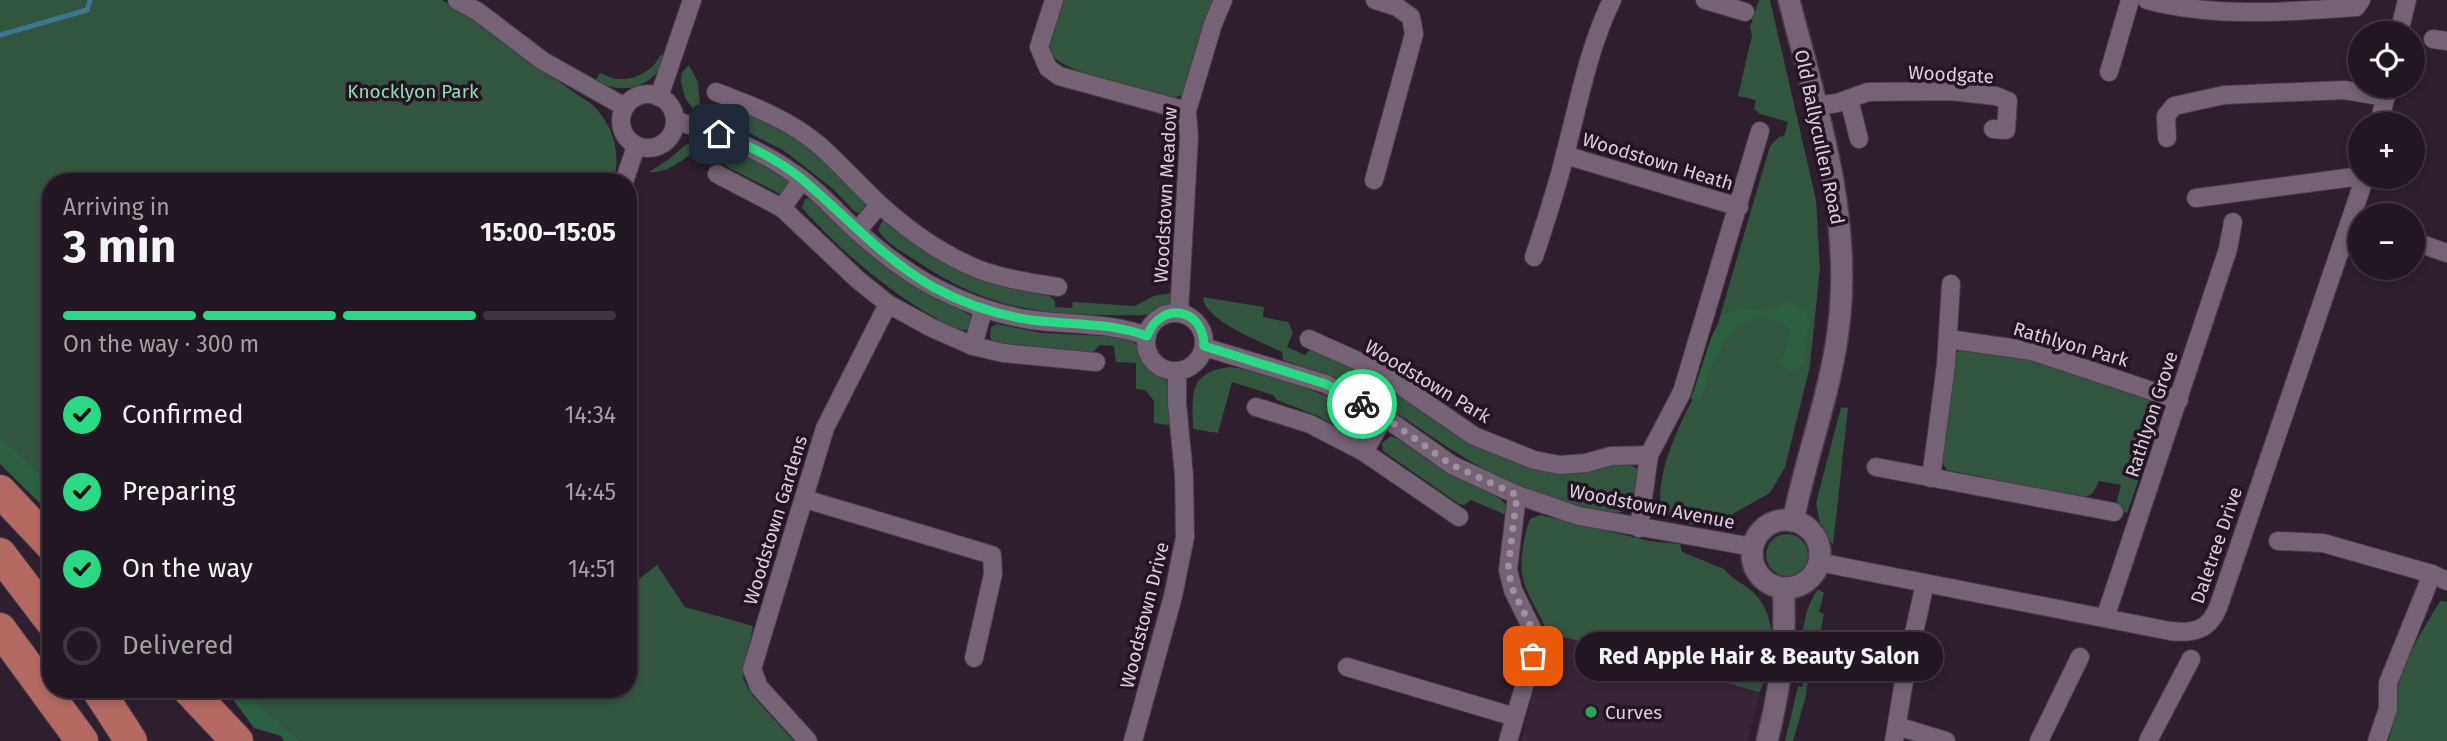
<!DOCTYPE html>
<html lang="en">
<head>
<meta charset="utf-8">
<style>
  body { margin:0; font-family:"Fira Sans",sans-serif; background:#2e232f; color:#f1f3f6; height:100vh; display:flex; flex-direction:column; font-size:26px; white-space:nowrap }
  * { box-sizing:border-box; margin:0 }
  p { font-size:23px; color:#a29fa5 }
  .icon { flex:none; width:38px; height:38px; fill:none; stroke:currentColor; stroke-width:2; stroke-linecap:round; stroke-linejoin:round }
  .map { position:relative; flex:1; overflow:hidden }
  .sheet { position:absolute; left:42px; top:173px; width:595px; height:525px; display:flex; flex-direction:column; background:#221622; border-radius:28px; box-shadow:0 4px 10px #0003,0 0 0 2px #3f3540 }
  .sheet>* { flex:none }
  .buttons { position:absolute; left:2348px; top:21px; display:grid; gap:14px }
  .buttons a { display:grid; place-items:center; width:77px; height:77px; border-radius:50%; background:#221622; box-shadow:0 4px 10px #0003,0 0 0 2px #3f3540; font-size:35px }
  .pin { position:absolute; display:grid; place-items:center; width:60px; height:60px; color:#fff; margin:-30px; border-radius:14px; box-shadow:0 4px 10px #0006 }
  .courier { position:absolute; display:grid; place-items:center; width:70px; height:70px; margin:-35px; border:5px solid #2bd884; border-radius:50%; background:#fff; color:#222; box-shadow:0 2px 9px #0007 }
  .bubble { position:absolute; height:49px; border-radius:24px; background:#221622; box-shadow:0 4px 10px #0003,0 0 0 2px #3f3540; font-size:23px; font-weight:700; line-height:49px; text-align:center }
  .headline em { font-style:normal; font-weight:700 }
  .headline div { display:flex; flex-direction:column-reverse }
  .headline { display:flex; align-items:center; justify-content:space-between; height:119px; padding:0 21px }
  h1 { font-size:46px; font-weight:700; line-height:52px }
  .bar { display:grid; grid-template-columns:repeat(4,1fr); gap:10px 7px; align-content:center; height:84px; padding:0 21px }
  .bar i { height:9px; border-radius:5px; background:#3f3540 }
  .bar .active { background:#2bd884 }
  .bar p { grid-column:span 4 }
  ol { padding:0 21px; list-style:none }
  li { display:flex; align-items:center; gap:21px; height:77px }
  li p { margin-inline-start:auto }
  li .icon { padding:7px; border-radius:50%; background:#2bd884; color:#111; stroke-width:4 }
  li:last-child { color:#a29fa5 }
  li i { width:38px; height:38px; border:4px solid #3f3540; border-radius:50% }
  .map>svg:first-child { display:block }
  .built { fill:#392439 }
  .green { fill:#325540 }
  .forest { fill:#2b5f41 }
  .lines { fill:none; stroke-linecap:round; stroke-linejoin:round }
  .stream { stroke:#3b7792; stroke-width:5 }
  .minor-casing { stroke:#493b49; stroke-width:20 }
  .tertiary-casing { stroke:#493b49; stroke-width:24 }
  .motorway-casing { stroke:#493b49; stroke-width:34 }
  .minor { stroke:#756275; stroke-width:18 }
  .tertiary { stroke:#756275; stroke-width:21 }
  .motorway { stroke:#b46a62; stroke-width:32 }
  .done { stroke:#9e919e; stroke-width:7; stroke-dasharray:0 12.6 }
  .route { stroke:#2bd884; stroke-width:9 }
  .leisure-dot { fill:#2e9e5b; stroke:#241424; stroke-width:2.5 }
  .labels { text-anchor:middle; stroke-width:7; stroke-linejoin:round; paint-order:stroke }
  .street-label { font-size:19px; fill:#dacfda; stroke:#241424 }
  .park-label { font-size:19px; fill:#8edead; stroke:#241424 }
  .poi-label { font-size:19px; fill:#dacfda; stroke:#241424; text-anchor:start }
</style>
</head>
<body>
<div class="map">
<svg width="2447" height="741" viewBox="0 0 2447 741">
  <rect width="100%" height="100%" fill="#2e1e2e"/>
  <path class="built" d="M1549,626l213,58 -15,57h-226z"/>
  <g class="green">
    <path d="M0,0h442l32,19 47,37 72,49c20,20 29,49 20,77h-562v301l-51,-47z"/>
    <path d="M1063,0h149l-28,94 -10,4c-22,-6 -116,-26 -123,-45 -5,-15 8,-39 12,-53z"/>
    <path d="M1759,0h11l46,200 4,68 -10,98 -25,101 -15,26 -36,20 -9,12 -16,-1 -14,-4 -2,5 -22,-7 -10,-9c-6,-37 20,-89 38,-121l71,-242 9,-9 5,-1 4,-14 -28,-8 -6,-5 2,-9 -18,-4 14,-61 -2,-8z"/>
    <path d="M660,55l9,3c-20,29 -41,38 -74,23l5,-8c7,3 15,7 23,6 14,0 32,-10 37,-24z"/>
    <path d="M689,65l9,17 2,23 20,10 6,-8 5,-1 46,20 42,27 51,53 -7,8 -8,-2 -22,-23 -50,-39 -38,-19 -46,-14 -14,-19 -4,-17 1,-9z"/>
    <path d="M697,139c28,3 75,24 94,44l-6,12 -5,-1 -51,-26 -5,-5 2,-8 -24,-7c-18,8 -31,26 -53,24l20,-13 15,-13z"/>
    <path d="M805,199h8l114,94 43,22 3,7 -2,6c-13,7 -28,-6 -39,-12 -49,-29 -92,-66 -130,-108z"/>
    <path d="M883,220h4l115,65 48,11 5,5v6l17,1 1,-6 62,4 19,-10 23,-4c-11,28 -40,23 -65,23 -78,0 -132,-10 -197,-55 -13,-8 -29,-17 -37,-30z"/>
    <path d="M1203,297l61,10 -1,10 25,5 5,11 -6,14 18,8c6,-9 13,-6 22,-3l232,121c9,0 20,1 30,-1 17,-3 35,-17 50,-1 -1,14 0,30 -13,39 -10,6 -26,1 -37,-2 -41,-9 -83,-25 -119,-47 -34,-20 -65,-44 -99,-64 -28,-16 -57,-27 -88,-37l-1,-8c-20,-10 -78,-31 -79,-55z"/>
    <path d="M997,324l45,9 85,4 12,10 8,15 22,21 7,43 -22,-3v-22l-9,-11 -9,-1v-26l-20,-1 -2,-16 -14,-1 -8,8 -97,-9 -5,-6 1,-11z"/>
    <path d="M1963,348l91,15 100,34c6,6 8,10 7,19l-34,97 -12,-4 6,-24 -22,-4c-5,11 -7,17 -20,16l-132,-27 -6,-9 12,-106z"/>
    <path d="M1231,367c26,4 133,35 140,59l-6,9h-14l-33,-19 -41,-16 -4,-5 -41,-13 -14,51 -25,-4c-1,-35 -4,-58 38,-62z"/>
    <path d="M1841,407l7,1 -15,137 -12,-16 -5,-26z"/>
    <path d="M1391,436l9,4 35,25 64,33 9,8 3,11 -40,-17 -7,5 -5,-1 -76,-53 -1,-8z"/>
    <path d="M1540,515l110,26 30,3 2,8 42,17c7,10 21,15 30,24 24,23 23,72 5,99l-212,-60c-6,-16 -16,-30 -22,-46 -7,-19 -2,-48 5,-67z"/>
    <circle cx="1787" cy="555" r="21"/>
    <path d="M657,565l28,42 68,19 -10,52 9,17 42,46h-493l-35,-30 -19,-21h381v-118l11,7z"/>
    <path d="M1818,589l6,4 -5,19 5,2 -8,39 -10,-2 1,-11 -5,-1c2,-19 5,-34 16,-50z"/>
    <path d="M2440,601l7,1v139h-59c7,-18 5,-26 8,-44 6,-35 26,-66 44,-96z"/>
    <path d="M1804,674l5,1 -4,24 -12,42h-8l13,-55 4,1z"/>
  </g>
  <g class="forest">
    <path d="M1789,302l16,7 5,14 -4,13 -2,29 -15,7 -10,-9c6,-7 8,-21 12,-30l-11,-13c-8,-1 -20,-5 -27,-2 -34,14 -42,52 -52,82l-10,-1 20,-61 11,-23 20,-7 24,3z"/>
    <path d="M0,436l51,47v31l-51,-50z"/>
    <path d="M226,690h21l19,21 35,30h-17l-3,-5 -27,-8z"/>
  </g>
  <g class="lines">
    <path class="stream" d="M0,35l87,-25 3,-10"/>
    <g class="minor-casing">
      <g id="minor">
        <path d="M457,0l20,11 66,50 82,46"/>
        <path d="M1054,0l-15,47 9,21 11,8 128,35"/>
        <path d="M1705,0l40,12"/>
        <path d="M2147,0c68,18 140,12 209,7l5,-7"/>
        <path d="M2399,33l8,-33"/>
        <path d="M2433,39l14,2"/>
        <path d="M2109,72l21,-72"/>
        <path d="M716,92c37,14 74,28 104,54 20,18 38,38 57,56 29,27 66,53 103,68 25,9 52,13 78,17"/>
        <circle cx="648" cy="121" r="27"/>
        <path d="M659,97l33,-97"/>
        <path d="M1849,99l10,40"/>
        <path d="M1816,106l21,-3 31,-11 82,-1 46,5 12,5 -2,29 -13,-1"/>
        <path d="M676,121c45,13 86,28 124,57 20,15 37,34 55,51 24,22 52,44 81,59 31,16 62,27 96,32 38,5 77,2 115,16"/>
        <path d="M2379,124l9,-38"/>
        <path d="M2167,138l-1,-22 8,-10 50,-11 120,-5 42,7"/>
        <path d="M1565,155l174,52"/>
        <path d="M717,174l65,34 75,71 31,25 44,24 41,18 30,7 93,9"/>
        <path d="M1374,180l40,-146 -3,-17 -14,-10 -22,-7"/>
        <path d="M624,182l12,-36"/>
        <path d="M2196,198l165,-22"/>
        <path d="M782,208l20,-28"/>
        <path d="M857,231l22,-26"/>
        <path d="M2413,241l34,12"/>
        <path d="M1534,257c11,-34 23,-68 31,-103 14,-52 23,-105 47,-154"/>
        <path d="M1179,313l10,-176 -2,-26 26,-87 10,-24"/>
        <circle cx="1175" cy="342" r="29"/>
        <path d="M1309,339l69,31 96,66 60,24 26,5 26,-2 25,-7 38,-1"/>
        <path d="M1948,339l84,12 147,49"/>
        <path d="M973,346l10,-36"/>
        <path d="M1204,347l122,37 58,33 68,48 65,30 62,21 174,31"/>
        <path d="M1256,407l54,17 54,28 95,65"/>
        <path d="M1364,452l20,-35"/>
        <path d="M1876,467l238,45"/>
        <path d="M1931,478l15,-113 5,-81"/>
        <path d="M805,499l187,56 1,19 -19,84"/>
        <path d="M1639,528l10,-73 33,-63 78,-261"/>
        <path d="M2278,541l45,2 109,31 15,7"/>
        <path d="M1818,562l352,69c24,3 40,-1 49,-26l146,-428"/>
        <path d="M2105,618l123,-369 5,-27"/>
        <path d="M1347,667l168,50"/>
        <path d="M1897,726l49,15"/>
        <path d="M808,741l-49,-54 -7,-18 73,-241 63,-124"/>
        <path d="M1133,741l40,-145 12,-59 -1,-62 -7,-72v-32"/>
        <path d="M1508,741l25,-85 1,-23 -21,-43 -5,-20 9,-75"/>
        <path d="M1894,741l12,-72 19,-86"/>
        <path d="M2039,741l41,-84"/>
        <path d="M2148,741l43,-82"/>
        <path d="M2377,741l11,-32v-26l44,-109"/>
      </g>
    </g>
    <g class="tertiary-casing">
      <g id="tertiary">
        <path d="M1789,0c26,102 61,207 51,314 -6,70 -33,138 -47,207"/>
        <circle cx="1786" cy="554" r="34"/>
        <path d="M1767,741c13,-51 20,-101 16,-153"/>
      </g>
    </g>
    <g class="motorway-casing">
      <g id="motorway">
        <path d="M0,491l51,54"/>
        <path d="M0,554l51,67"/>
        <path d="M0,629l82,112"/>
        <path d="M98,690l33,51"/>
        <path d="M189,690l48,51"/>
      </g>
    </g>
    <use href="#minor" class="minor"/>
    <use href="#tertiary" class="tertiary"/>
    <use href="#motorway" class="motorway"/>
  </g>
  <g class="lines">
    <path class="done" d="M1362,404l22,13 68,48 65,30 -9,75 5,20 21,43 -1,23"/>
    <path class="route" d="M719,134c30,12 59,25 84,46 44,37 80,79 132,108 30,16 62,27 96,32 39,5 78,2 116,16 14,-36 57,-28 57,10l122,38 36,20"/>
  </g>
  <circle class="leisure-dot" cx="1591" cy="712" r="7"/>
  <g class="labels">
    <g class="street-label">
      <text transform="translate(1951 74) rotate(3)" y="7">Woodgate</text>
      <text transform="translate(1820 137) rotate(78)" y="7">Old Ballycullen Road</text>
      <text transform="translate(1658 161) rotate(17)" y="7">Woodstown Heath</text>
      <text transform="translate(1165 195) rotate(-87)" y="7">Woodstown Meadow</text>
      <text transform="translate(2071 344) rotate(16)" y="7">Rathlyon Park</text>
      <text transform="translate(1428 381) rotate(31)" y="7">Woodstown Park</text>
      <text transform="translate(2151 414) rotate(-72)" y="7">Rathlyon Grove</text>
      <text transform="translate(1652 506) rotate(11)" y="7">Woodstown Avenue</text>
      <text transform="translate(775 520) rotate(-73)" y="7">Woodstown Gardens</text>
      <text transform="translate(2216 545) rotate(-71)" y="7">Daletree Drive</text>
      <text transform="translate(1144 615) rotate(-76)" y="7">Woodstown Drive</text>
    </g>
    <g class="park-label">
      <text x="413" y="98">Knocklyon Park</text>
    </g>
    <g class="poi-label">
      <text x="1605" y="719">Curves</text>
    </g>
  </g>
</svg>
<div class="buttons">
<a><svg class="icon" aria-label="locate" viewBox="0 0 24 24"><circle cx="12" cy="12" r="6"/><path d="M12 2v4M12 18v4M2 12h4M18 12h4"/></svg></a>
<a>+</a>
<a>−</a>
</div>
<div class="pin" style="left:1533px;top:656px;background:#ea580c"><svg class="icon" aria-label="bag" viewBox="0 0 24 24"><path d="M5 8h14l-1 12H6zM9 8a3 3 0 0 1 6 0"/></svg></div>
<div class="pin" style="left:719px;top:134px;background:#1f2937"><svg class="icon" aria-label="home" viewBox="0 0 24 24"><path d="M3 11l9-7 9 7M6 9v11h12V9"/></svg></div>
<div class="courier" style="left:1362px;top:404px"><svg class="icon" aria-label="bike" viewBox="0 0 24 24"><circle cx="6" cy="16" r="4"/><circle cx="18" cy="16" r="4"/><path d="M6 16l4-8h5l3 8M10 8l3 8H6M13 5h3"/></svg></div>
<div class="bubble" style="left:1575px;top:632px;width:368px">Red Apple Hair &amp; Beauty Salon</div>
<section class="sheet">
<div class="headline"><div><h1>3 min</h1><p>Arriving in</p></div><em>15:00–15:05</em></div>
<div class="bar"><i class="active"></i><i class="active"></i><i class="active"></i><i></i><p>On the way · 300 m</p></div>
<ol>
<li><svg class="icon" aria-label="check" viewBox="0 0 24 24"><path d="M5 12l5 5 9-10"/></svg>Confirmed<p>14:34</p></li>
<li><svg class="icon" aria-label="check" viewBox="0 0 24 24"><path d="M5 12l5 5 9-10"/></svg>Preparing<p>14:45</p></li>
<li><svg class="icon" aria-label="check" viewBox="0 0 24 24"><path d="M5 12l5 5 9-10"/></svg>On the way<p>14:51</p></li>
<li><i></i>Delivered</li>
</ol>
</section>
</div>
</body>
</html>
